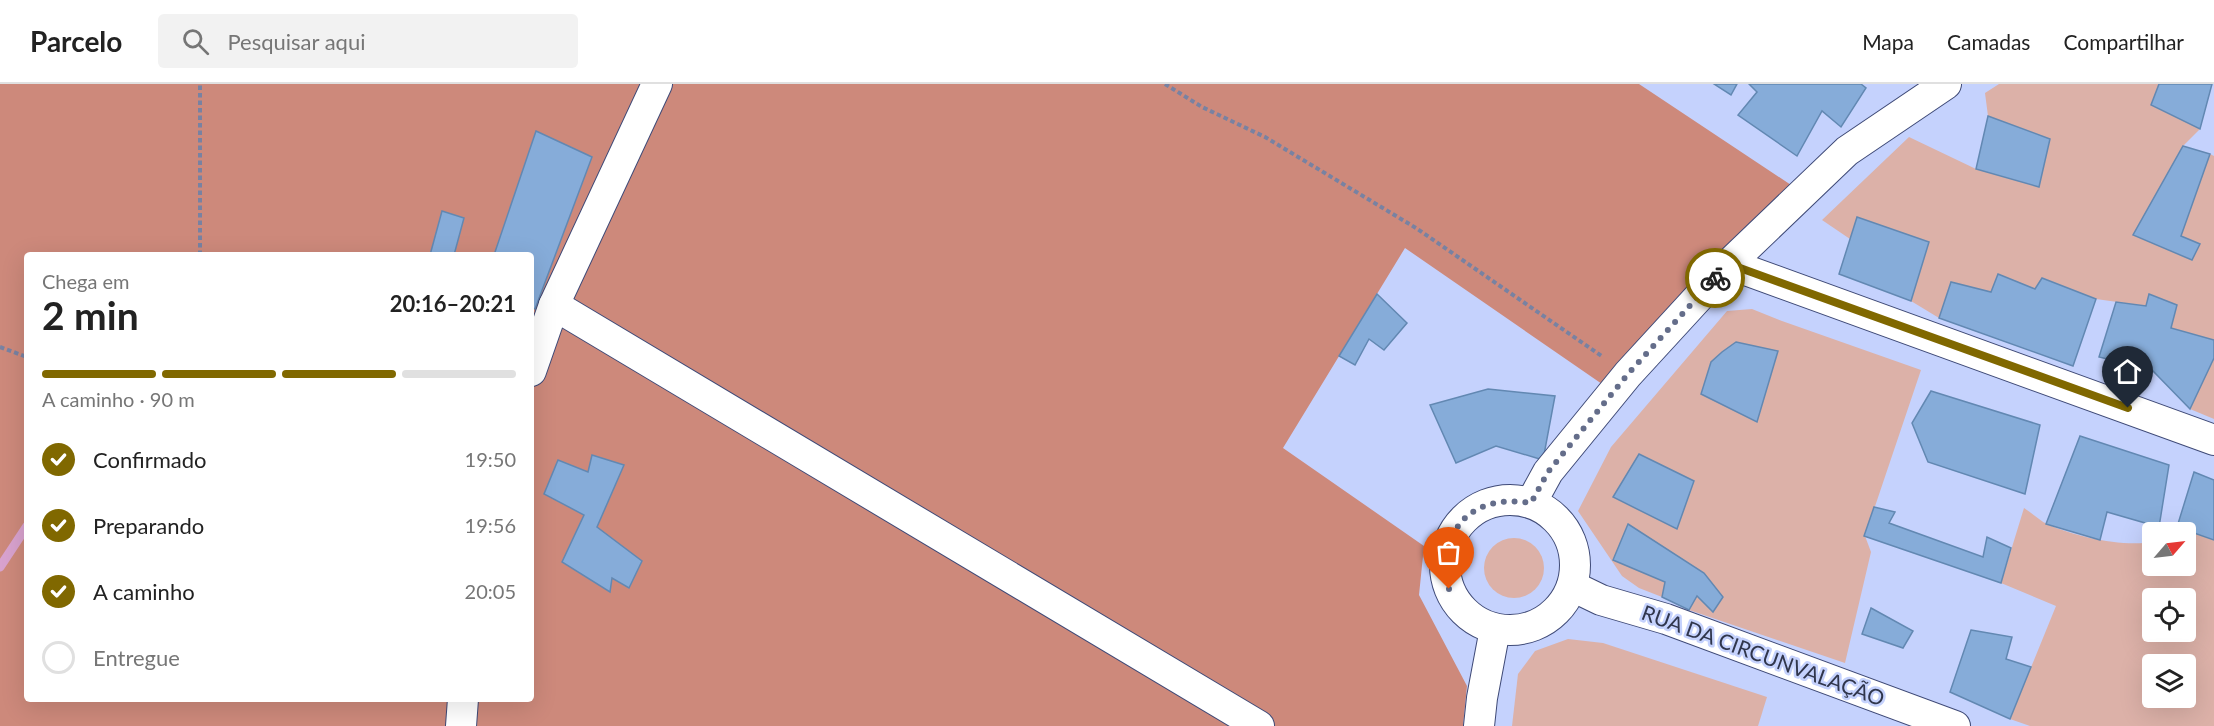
<!DOCTYPE html>
<html lang="pt">
<head>
<meta charset="utf-8">
<style>
  body { margin:0; font-family:Lato,sans-serif; background:#f2f2f2; color:#222; height:100vh; display:flex; flex-direction:column; font-size:22px; white-space:nowrap }
  * { box-sizing:border-box; margin:0 }
  p { font-size:20px; color:#767676 }
  .icon { flex:none; width:33px; height:33px; fill:none; stroke:currentColor; stroke-width:2; stroke-linecap:round; stroke-linejoin:round }
  .map { position:relative; flex:1; overflow:hidden }
  .side { position:absolute; left:24px; top:168px; width:510px; height:450px; display:flex; flex-direction:column; background:#fff; border-radius:6px; box-shadow:0 6px 24px #0002 }
  .side>* { flex:none }
  .needle { width:39px; rotate:62deg }
  .buttons { position:absolute; left:2142px; top:438px; display:grid; gap:12px }
  .buttons a { display:grid; place-items:center; width:54px; height:54px; border-radius:6px; background:#fff; box-shadow:0 6px 24px #0002; font-size:30px }
  .pin { position:absolute; display:grid; place-items:center; width:51px; height:51px; color:#fff; margin:-62px -26px; border-radius:50% 50% 50% 0; rotate:-45deg; box-shadow:0 0 6px #0007 }
  .pin .icon { rotate:45deg }
  .courier { position:absolute; display:grid; place-items:center; width:60px; height:60px; margin:-30px; border:4px solid #806800; border-radius:50%; background:#fff; color:#222; box-shadow:0 2px 8px #0007 }
  .summary em { font-style:normal; font-weight:700 }
  .summary div { display:flex; flex-direction:column-reverse }
  .summary { display:flex; align-items:center; justify-content:space-between; height:102px; padding:0 18px }
  h1 { font-size:39px; font-weight:700; line-height:45px }
  .bar { display:grid; grid-template-columns:repeat(4,1fr); gap:9px 6px; align-content:center; height:72px; padding:0 18px }
  .bar i { height:8px; border-radius:4px; background:#e0e0e0 }
  .bar .on { background:#806800 }
  .bar p { grid-column:span 4 }
  ol { padding:0 18px; list-style:none }
  li { display:flex; align-items:center; gap:18px; height:66px }
  li p { margin-inline-start:auto }
  li .icon { padding:6px; border-radius:50%; background:#806800; color:#fff; stroke-width:4 }
  li:last-child { color:#767676 }
  li i { width:33px; height:33px; border:3px solid #e0e0e0; border-radius:50% }
  header { display:flex; align-items:center; gap:36px; box-sizing:border-box; height:84px; padding:0 30px; background:#fff; border-bottom:2px solid #e0e0e0 }
  header strong { font-size:28px }
  nav { display:flex; gap:33px; margin-inline-start:auto; font-size:21px }
  .search { width:420px; height:54px; background:#f2f2f2; display:flex; align-items:center; gap:15px; box-sizing:border-box; padding:0 21px; border-radius:6px; color:#767676; font-size:22px }
  .map>svg:first-child { display:block }
  .green { fill:#dcb1a8; fill-rule:evenodd }
  .forest { fill:#cd897b; fill-rule:evenodd }
  .lines { fill:none; stroke-linecap:round; stroke-linejoin:round }
  .stream { stroke:#d8a2ce; stroke-width:9 }
  .building { fill:#86acd9; stroke:#6288b2; stroke-width:1.5 }
  .minor-casing { stroke:#3f4a77; stroke-width:32 }
  .path { stroke:#7882a2; stroke-width:4; stroke-dasharray:4.5 3; stroke-linecap:butt }
  .minor { stroke:#fff; stroke-width:30 }
  .done { stroke:#646d8a; stroke-width:6; stroke-dasharray:0 10.8 }
  .route { stroke:#806800; stroke-width:8 }
  .labels { text-anchor:middle; stroke-width:5; stroke-linejoin:round; paint-order:stroke }
  .street-label { font-size:21px; fill:#30364c; stroke:#c5d2fd }
</style>
</head>
<body>
<header>
<strong>Parcelo</strong>
<div class="search"><svg class="icon" aria-label="search" viewBox="0 0 24 24"><circle cx="10" cy="10" r="6"/><path d="M15 15l6 6"/></svg>Pesquisar aqui</div>
<nav><a>Mapa</a><a>Camadas</a><a>Compartilhar</a></nav>
</header>
<div class="map">
<svg width="2214" height="642" viewBox="0 0 2214 642">
  <rect width="100%" height="100%" fill="#c5d2fd"/>
  <g class="green">
    <path d="M1999,0h160l-8,21 49,24 -17,17 -50,89 59,24 8,-15 -19,-8 29,-82 4,2v184l-43,-12 6,-23 -28,-11 -3,12 -50,-7 -53,-21 -8,11 -37,-15 -7,18 -40,-10 -12,36 -28,-17 18,-59 -72,-25 -7,22 -28,-19 87,-83 67,32 63,18 11,-48 -62,-23 -3,-23z"/>
    <path d="M1752,225l30,12 139,49 -56,166 6,16 -26,111 -156,-53 8,-14 26,1 -110,-37 52,22 -3,15 -23,-9 -17,-12 -44,-65 33,-64 116,-136z"/>
    <path d="M2214,274v61l-24,-10z"/>
    <path d="M2024,424c8,5 15,12 23,16 29,13 75,23 105,18v24h34v-34h-15l6,-5 37,13v186h-184l-20,-7 46,-113 -55,-23zM2152,514h34v34h-34zM2152,580h34v34h-34z"/>
    <circle cx="1514" cy="484" r="30"/>
    <path d="M1568,555l35,4 164,54 -9,29h-246l6,-52 17,-23z"/>
  </g>
  <path class="forest" d="M0,0h1639l155,103 -192,197 -197,-136 -122,200 141,98 -5,49 48,91 -4,40h-1463zM27,171h504v444h-504z"/>
  <g class="lines">
    <path class="stream" d="M0,483l27,-41"/>
  </g>
  <g class="building">
    <path d="M1714,0h23l-6,11z"/>
    <path d="M1749,0h112l5,4 -25,39 -19,-16 -25,45 -59,-41 19,-23z"/>
    <path d="M2159,0h53l-12,45 -49,-24z"/>
    <path d="M1988,32l62,23 -11,48 -63,-18z"/>
    <path d="M536,47l56,26 -57,152 -4,-2v-52h-37z"/>
    <path d="M2183,62l27,8 -29,82 19,8 -8,16 -59,-25z"/>
    <path d="M442,127l22,7 -10,37h-24z"/>
    <path d="M1857,133l72,25 -18,59 -72,-27z"/>
    <path d="M1998,190l37,15 7,-11 54,21 -23,67 -134,-48 12,-36 40,10z"/>
    <path d="M1377,210l30,29 -23,27 -15,-11 -14,26 -16,-9z"/>
    <path d="M2149,210l28,11 -6,23 43,12v18l-24,51 -38,-39 -53,-13 17,-55 30,4z"/>
    <path d="M1736,258l42,9 -21,71 -56,-28 10,-32 11,-10z"/>
    <path d="M1488,305l67,7 -12,64 -47,-14 -40,17 -26,-58z"/>
    <path d="M1931,307l109,34 -15,69 -97,-32 -16,-39z"/>
    <path d="M2080,352l89,29 -10,62 -52,-15 -7,28 -54,-16z"/>
    <path d="M1639,370l55,27 -17,48 -64,-32z"/>
    <path d="M592,371l32,10 -27,62 45,34 -13,27 -17,-10 -2,14 -48,-30 22,-47 -40,-21 14,-34 30,12z"/>
    <path d="M2194,388l20,8v60l-37,-13z"/>
    <path d="M1874,423l21,5 -6,11 94,34 4,-20 24,11 -10,35 -137,-47z"/>
    <path d="M1628,440l76,49 19,24 -10,15 -16,-16 -8,14 -27,-13 3,-15 -52,-22z"/>
    <path d="M1871,524l42,23 -10,17 -41,-14z"/>
    <path d="M1971,546l41,7 -6,22 25,8 -21,52 -60,-27z"/>
  </g>
  <g class="lines">
    <g class="minor-casing">
      <g id="minor">
        <path d="M1729,180l485,176"/>
        <path d="M554,221l705,421"/>
        <path d="M531,287l23,-66 103,-221"/>
        <circle cx="1510" cy="481" r="65"/>
        <path d="M1531,419l17,-31 80,-98 101,-110 118,-113 99,-67"/>
        <path d="M1572,502l29,14 65,19 289,107"/>
        <path d="M461,642l2,-27"/>
        <path d="M1479,642l3,-28 13,-69"/>
      </g>
    </g>
    <g class="path">
      <path d="M1165,0l37,23 63,30 151,91 187,129"/>
      <path d="M200,171v-171"/>
      <path d="M0,263l27,10"/>
    </g>
    <use href="#minor" class="minor"/>
  </g>
  <g class="lines">
    <path class="done" d="M1449,505c-12,-59 22,-96 82,-86l17,-31 80,-98 87,-96"/>
    <path class="route" d="M1715,194l14,-14 399,144"/>
  </g>
  <g class="labels">
    <g class="street-label">
      <text transform="translate(1763 572) rotate(20)" y="7">RUA DA CIRCUNVALAÇÃO</text>
    </g>
  </g>
</svg>
<div class="buttons">
<a><svg class="needle" viewBox="-14 -14 28 28"><path d="M0-13l5 13h-10z" fill="#e53935"/><path d="M0 13l5-13h-10z" fill="#767676"/></svg></a>
<a><svg class="icon" aria-label="locate" viewBox="0 0 24 24"><circle cx="12" cy="12" r="6"/><path d="M12 2v4M12 18v4M2 12h4M18 12h4"/></svg></a>
<a><svg class="icon" aria-label="layers" viewBox="0 0 24 24"><path d="M12 4l9 5-9 5-9-5zM3 14l9 5 9-5"/></svg></a>
</div>
<div class="pin" style="left:1449px;top:505px;background:#ea580c"><svg class="icon" aria-label="bag" viewBox="0 0 24 24"><path d="M5 8h14l-1 12H6zM9 8a3 3 0 0 1 6 0"/></svg></div>
<div class="pin" style="left:2128px;top:324px;background:#1f2937"><svg class="icon" aria-label="home" viewBox="0 0 24 24"><path d="M3 11l9-7 9 7M6 9v11h12V9"/></svg></div>
<div class="courier" style="left:1715px;top:194px"><svg class="icon" aria-label="bike" viewBox="0 0 24 24"><circle cx="6" cy="16" r="4"/><circle cx="18" cy="16" r="4"/><path d="M6 16l4-8h5l3 8M10 8l3 8H6M13 5h3"/></svg></div>
<section class="side">
<div class="summary"><div><h1>2 min</h1><p>Chega em</p></div><em>20:16–20:21</em></div>
<div class="bar"><i class="on"></i><i class="on"></i><i class="on"></i><i></i><p>A caminho · 90 m</p></div>
<ol>
<li><svg class="icon" aria-label="check" viewBox="0 0 24 24"><path d="M5 12l5 5 9-10"/></svg>Confirmado<p>19:50</p></li>
<li><svg class="icon" aria-label="check" viewBox="0 0 24 24"><path d="M5 12l5 5 9-10"/></svg>Preparando<p>19:56</p></li>
<li><svg class="icon" aria-label="check" viewBox="0 0 24 24"><path d="M5 12l5 5 9-10"/></svg>A caminho<p>20:05</p></li>
<li><i></i>Entregue</li>
</ol>
</section>
</div>
</body>
</html>
